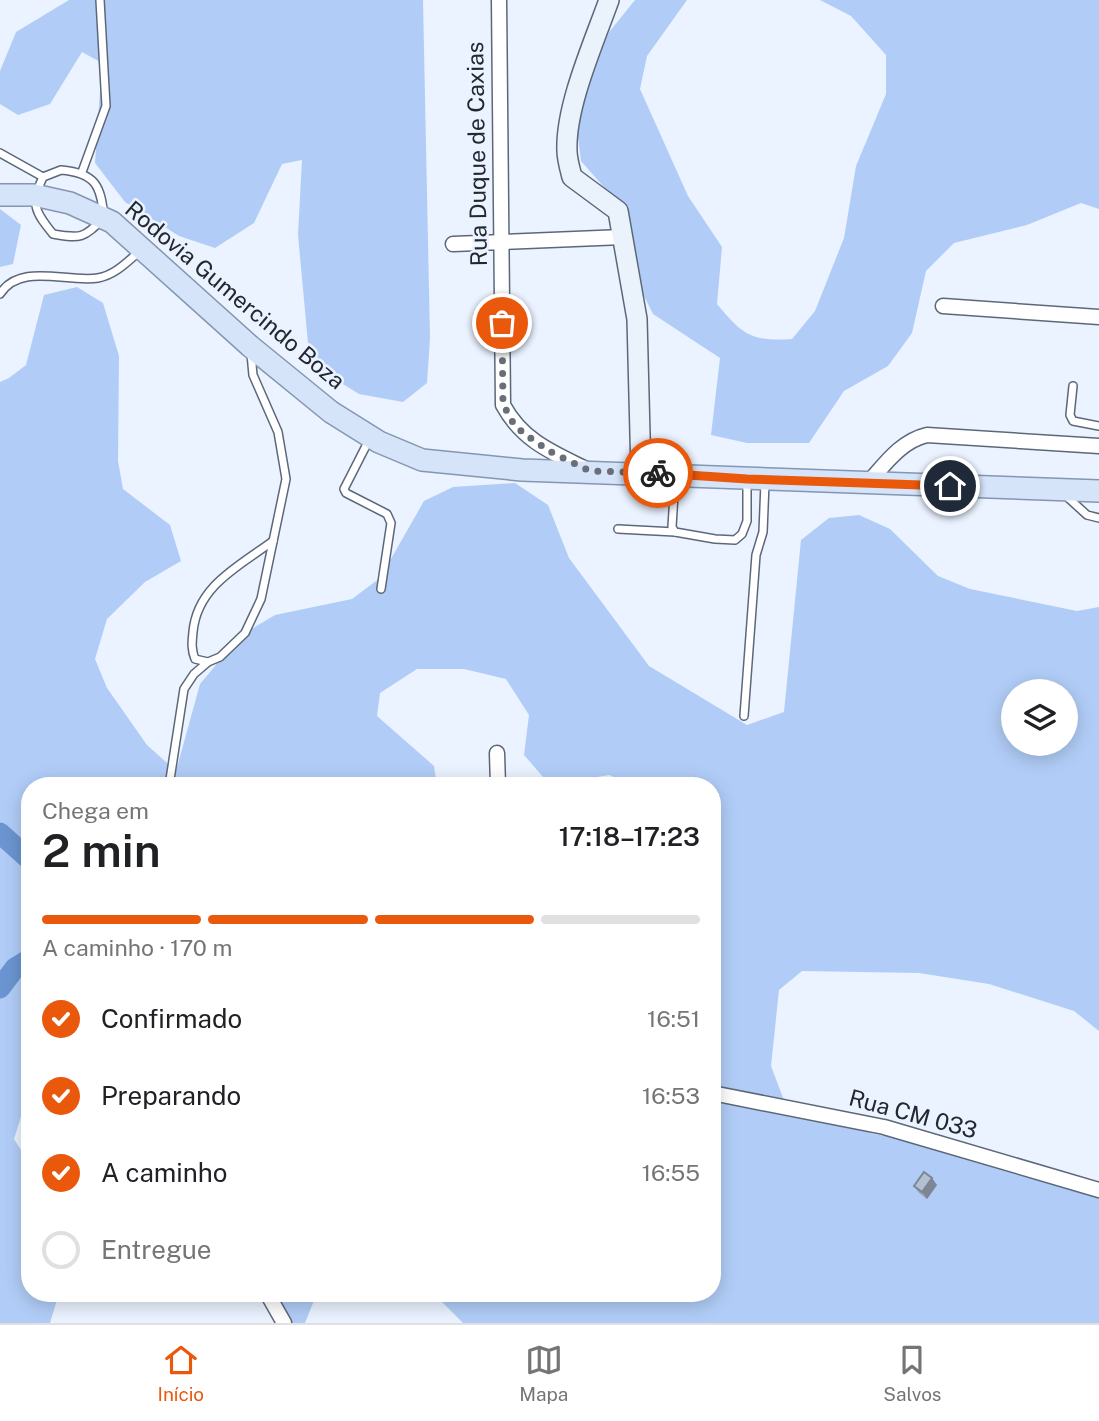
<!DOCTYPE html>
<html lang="pt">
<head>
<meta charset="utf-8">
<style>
  body { margin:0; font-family:"Public Sans",sans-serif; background:#f2f2f2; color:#202124; height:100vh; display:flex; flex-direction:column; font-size:26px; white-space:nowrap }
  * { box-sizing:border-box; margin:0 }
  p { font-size:23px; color:#757577 }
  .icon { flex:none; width:38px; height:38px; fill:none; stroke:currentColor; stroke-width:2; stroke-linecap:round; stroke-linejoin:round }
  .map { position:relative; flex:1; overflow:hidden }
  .details { position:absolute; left:21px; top:777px; width:700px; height:525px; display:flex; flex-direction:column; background:#fff; border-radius:28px; box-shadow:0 4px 18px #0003 }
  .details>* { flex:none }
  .controls { position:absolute; left:1001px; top:679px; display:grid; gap:14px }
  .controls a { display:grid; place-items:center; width:77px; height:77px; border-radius:50%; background:#fff; box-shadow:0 4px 18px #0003; font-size:35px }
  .pin { position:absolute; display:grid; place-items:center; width:60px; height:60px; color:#fff; margin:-30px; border:4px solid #fff; border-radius:50%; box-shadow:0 2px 7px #0007 }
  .courier { position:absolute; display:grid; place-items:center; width:70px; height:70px; margin:-35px; border:5px solid #ea580c; border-radius:50%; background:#fff; color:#222; box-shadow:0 2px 9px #0007 }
  .overview em { font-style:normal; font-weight:600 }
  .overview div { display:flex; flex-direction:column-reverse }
  .overview { display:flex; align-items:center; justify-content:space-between; height:119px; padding:0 21px }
  h1 { font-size:46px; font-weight:600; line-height:52px }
  .bar { display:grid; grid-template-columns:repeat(4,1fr); gap:10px 7px; align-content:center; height:84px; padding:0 21px }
  .bar i { height:9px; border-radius:5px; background:#e0e0e0 }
  .bar .on { background:#ea580c }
  .bar p { grid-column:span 4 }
  ol { padding:0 21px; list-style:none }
  li { display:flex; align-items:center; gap:21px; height:77px }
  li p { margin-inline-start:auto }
  li .icon { padding:7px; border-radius:50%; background:#ea580c; color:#fff; stroke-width:4 }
  li:last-child { color:#757577 }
  li i { width:38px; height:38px; border:4px solid #e0e0e0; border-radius:50% }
  .tabs { display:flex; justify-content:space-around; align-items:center; height:98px; border-top:2px solid #e0e0e0; background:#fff; font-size:19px; color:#757577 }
  .tabs a { display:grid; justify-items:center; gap:4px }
  .tabs .on { color:#ea580c }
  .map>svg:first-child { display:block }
  .green { fill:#b1cdf7; fill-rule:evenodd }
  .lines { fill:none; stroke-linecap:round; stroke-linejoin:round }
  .river { stroke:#6b95d1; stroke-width:21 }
  .lane-casing { stroke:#5c6879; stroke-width:10 }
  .street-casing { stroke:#5c6879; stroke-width:17 }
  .secondary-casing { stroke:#5c6879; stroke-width:22 }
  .primary-casing { stroke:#8496b0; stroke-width:24 }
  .lane { stroke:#fff; stroke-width:7 }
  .street { stroke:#fff; stroke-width:14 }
  .secondary { stroke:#eaf2fc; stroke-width:19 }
  .primary { stroke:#d5e4f9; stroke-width:21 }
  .wall { fill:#9aa5b5 }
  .shaded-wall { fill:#7d8694 }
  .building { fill:#b3c0d3; stroke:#7d8694; stroke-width:2 }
  .done { stroke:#696f78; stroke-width:7; stroke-dasharray:0 12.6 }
  .route { stroke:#ea580c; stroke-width:9 }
  .labels { text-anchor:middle; stroke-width:5; stroke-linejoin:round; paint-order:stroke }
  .street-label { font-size:23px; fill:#23282f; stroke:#eaf3ff }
</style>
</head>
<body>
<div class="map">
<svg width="1099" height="1323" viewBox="0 0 1099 1323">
  <rect width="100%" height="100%" fill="#eaf3ff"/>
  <g class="green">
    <path d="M69,0h354l7,338 -3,45 -24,19 -44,-8 -29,-18 -22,-33 -10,-108 4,-75 -20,4 -28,59 -39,25 -36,-12 -54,-34 -30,-39 7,-100 -20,-11 -32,52 -32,11 -18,-11v-33l16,-39z"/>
    <path d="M635,0h52l-40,56 -7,33 48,107 34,51 -5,57c25,30 34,38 75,35l23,-28 29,-73 12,-72 30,-72v-39l-35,-39 -31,-16h279v209l-18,-6 -54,22 -73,18 -28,28 -14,62 -24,33 -44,25 -35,52h-62l-36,-8 9,-77 -67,-44 -13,-26 -16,-78 -43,-49 -6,-47 15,-50 20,-33z"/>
    <path d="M0,209l21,16 -8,39 -13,3z"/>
    <path d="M77,287l26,16 16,53 -1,105 5,28 47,36 11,36 -36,21 -38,37 -12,40 12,29 40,57 29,26 24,-87 40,-48 35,-21 77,-16 28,-21 44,-77 29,-14 62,-4 33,22 21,53 80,108 98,59 37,-13 17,-172 28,-22 30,-3 31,14 48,47 32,13 107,22 22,-4v424l-25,-20 -85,-27 -70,-11 -117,-2 -23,19 -8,76 14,37 88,31 100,15 126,37v137h-636l-30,-30h279v-507h-77l-26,-11 -59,10 -26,-30 5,-40 -23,-36 -42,-10h-47l-37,24 -3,23 57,50 3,20h-407v302l-16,51 16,25v129h29l-9,30h-50v-941l9,-4 17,-13 18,-70zM1013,691h53v53h-53z"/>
    <path d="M268,1293h49l-12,30h-17z"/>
  </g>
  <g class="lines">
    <g class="river">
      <path d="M0,833l30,27"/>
      <path d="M0,988l15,-20 15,-9"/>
    </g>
    <g class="lane-casing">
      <g id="lane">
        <path d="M0,153l43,24"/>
        <path d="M61,170c35,3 40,16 43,48 -21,20 -22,21 -51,16 -18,-22 -23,-30 -10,-57z"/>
        <path d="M82,172l24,-66 -6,-106"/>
        <path d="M0,294c20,-32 67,-11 98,-16 17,-3 29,-16 42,-27"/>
        <path d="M1073,386l-3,29 3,6 26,5"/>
        <path d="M369,440l-25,49 2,4 41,21 4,9 -10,66"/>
        <path d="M675,478l-3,49 3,5 40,7 20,1 7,-6 5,-13v-41"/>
        <path d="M1064,494l23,21 12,3"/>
        <path d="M618,529l57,3"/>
        <path d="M208,662l-13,-3c-4,-10 -3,-17 -2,-27 4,-46 46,-66 80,-91"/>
        <path d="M744,716l12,-161 7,-23 2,-49"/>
        <path d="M169,786l15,-97 10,-15 14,-12 12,-5 25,-24 16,-34 25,-120 -8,-47 -25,-57 -2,-21"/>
      </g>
    </g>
    <g class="street-casing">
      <g id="street">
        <path d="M499,0l4,405c19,35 48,47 83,64"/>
        <path d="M453,244l170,-7"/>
        <path d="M943,306l156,11"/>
        <path d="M868,483c17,-19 33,-42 59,-48l172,11"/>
        <path d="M497,753l1,33"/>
        <path d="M712,1093l172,34 215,63"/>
        <path d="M267,1293l17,30"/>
      </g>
    </g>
    <g class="secondary-casing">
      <path id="secondary" d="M609,0c-15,42 -44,107 -42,151 0,8 3,18 5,26l46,34 19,108 4,154"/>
    </g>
    <g class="primary-casing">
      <path id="primary" d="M0,195h34l36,8 42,19 138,124 81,66 48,30 43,18 100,10 577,21"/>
    </g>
    <use href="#lane" class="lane"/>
    <use href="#street" class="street"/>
    <use href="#secondary" class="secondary"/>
    <use href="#primary" class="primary"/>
  </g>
  <path class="wall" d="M937,1185l-10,14 -8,-6 -5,-7z"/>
  <path class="shaded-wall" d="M932,1178l5,7 -10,14 -5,-7z"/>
  <path class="building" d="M924,1172l8,6 -10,14 -8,-6z"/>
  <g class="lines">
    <path class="done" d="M502,323l1,81 9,17 11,12 28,19 39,19 68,2"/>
    <path class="route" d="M658,473l89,6 203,7"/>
  </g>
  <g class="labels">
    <g class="street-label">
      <text transform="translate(477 154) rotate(-91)" y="8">Rua Duque de Caxias</text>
      <text transform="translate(235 295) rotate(40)" y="8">Rodovia Gumercindo Boza</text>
      <text transform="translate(913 1114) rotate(15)" y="8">Rua CM 033</text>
    </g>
  </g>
</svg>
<div class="controls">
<a><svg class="icon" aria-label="layers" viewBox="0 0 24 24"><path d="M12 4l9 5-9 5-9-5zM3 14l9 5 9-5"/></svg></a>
</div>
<div class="pin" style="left:502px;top:323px;background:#ea580c"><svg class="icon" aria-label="bag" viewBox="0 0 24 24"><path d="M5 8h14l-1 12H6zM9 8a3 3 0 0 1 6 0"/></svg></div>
<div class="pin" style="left:950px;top:486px;background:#1f2937"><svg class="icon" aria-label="home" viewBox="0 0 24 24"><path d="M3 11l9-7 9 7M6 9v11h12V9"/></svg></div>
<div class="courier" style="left:658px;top:473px"><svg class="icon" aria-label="bike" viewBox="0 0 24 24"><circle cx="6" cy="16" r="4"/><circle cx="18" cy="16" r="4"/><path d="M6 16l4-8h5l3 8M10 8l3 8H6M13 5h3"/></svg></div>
<section class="details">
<div class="overview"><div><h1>2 min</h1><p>Chega em</p></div><em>17:18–17:23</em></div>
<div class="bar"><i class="on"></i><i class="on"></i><i class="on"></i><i></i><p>A caminho · 170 m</p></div>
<ol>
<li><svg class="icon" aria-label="check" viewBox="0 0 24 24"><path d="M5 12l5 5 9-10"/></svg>Confirmado<p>16:51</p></li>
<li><svg class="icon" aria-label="check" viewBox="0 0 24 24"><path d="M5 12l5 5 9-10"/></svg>Preparando<p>16:53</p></li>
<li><svg class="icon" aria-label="check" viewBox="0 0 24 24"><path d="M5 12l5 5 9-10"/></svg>A caminho<p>16:55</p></li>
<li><i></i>Entregue</li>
</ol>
</section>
</div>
<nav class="tabs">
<a class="on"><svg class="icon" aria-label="home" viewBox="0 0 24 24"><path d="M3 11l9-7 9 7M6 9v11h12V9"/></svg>Início</a>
<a><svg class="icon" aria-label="map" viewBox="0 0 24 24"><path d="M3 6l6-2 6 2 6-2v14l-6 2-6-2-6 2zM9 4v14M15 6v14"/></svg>Mapa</a>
<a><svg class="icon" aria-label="saved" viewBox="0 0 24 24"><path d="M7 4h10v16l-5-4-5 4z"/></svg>Salvos</a>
</nav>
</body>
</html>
